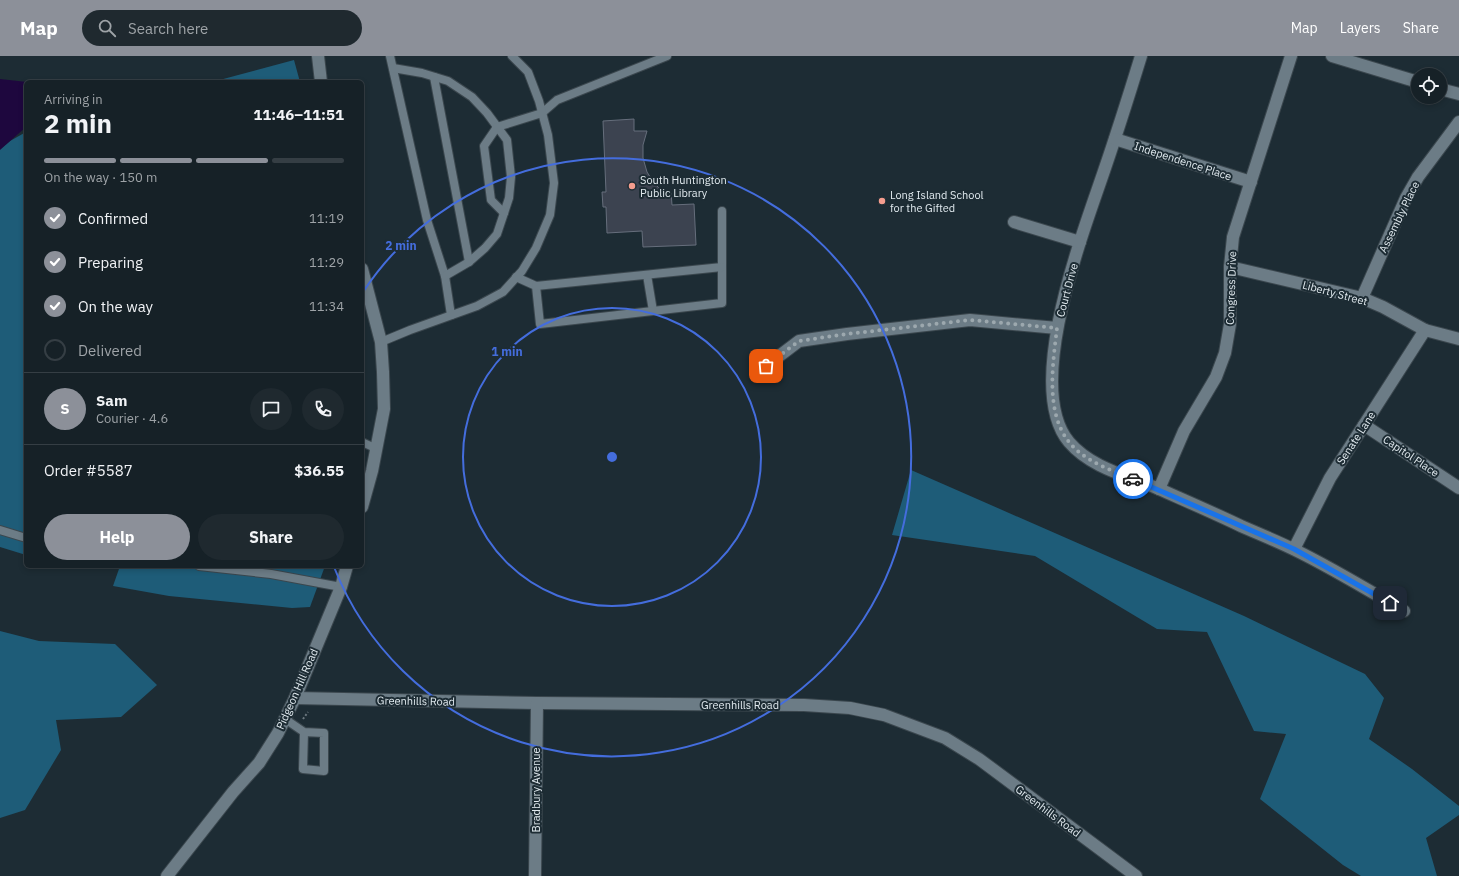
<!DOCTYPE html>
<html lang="en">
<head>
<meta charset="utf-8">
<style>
  body { margin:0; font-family:"IBM Plex Sans",sans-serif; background:#1f292f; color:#f1f3f6; height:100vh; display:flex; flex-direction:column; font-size:15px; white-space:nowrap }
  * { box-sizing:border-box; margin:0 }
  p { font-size:13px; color:#9ea3a7 }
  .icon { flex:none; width:22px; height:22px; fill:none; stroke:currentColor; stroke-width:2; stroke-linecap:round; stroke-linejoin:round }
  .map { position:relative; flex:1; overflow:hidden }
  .side { position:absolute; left:24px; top:24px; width:340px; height:488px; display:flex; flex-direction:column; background:#162127; border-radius:6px; box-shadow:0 2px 6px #0003,0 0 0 1px #353e44 }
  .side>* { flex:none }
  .fabs { position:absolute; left:1411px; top:12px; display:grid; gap:8px }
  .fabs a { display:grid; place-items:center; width:36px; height:36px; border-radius:50%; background:#162127; box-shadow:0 2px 6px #0003,0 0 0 1px #353e44; font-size:20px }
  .pin { position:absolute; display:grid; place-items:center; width:34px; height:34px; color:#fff; margin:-17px; border-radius:8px; box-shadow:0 2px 6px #0006 }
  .courier { position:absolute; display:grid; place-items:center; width:40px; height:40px; margin:-20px; border:3px solid #1a73e8; border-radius:50%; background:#fff; color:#222; box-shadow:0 1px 5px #0007 }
  .headline em { font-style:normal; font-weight:700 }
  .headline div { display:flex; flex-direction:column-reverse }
  .headline { display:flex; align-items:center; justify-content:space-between; height:68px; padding:0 20px }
  h1 { font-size:26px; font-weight:700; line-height:30px }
  .bar { display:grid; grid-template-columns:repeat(4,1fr); gap:6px 4px; align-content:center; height:48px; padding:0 20px }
  .bar i { height:5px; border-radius:3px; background:#353e44 }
  .bar .on { background:#8c9099 }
  .bar p { grid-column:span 4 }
  .line { display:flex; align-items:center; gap:10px; padding:0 20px; border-top:1px solid #353e44 }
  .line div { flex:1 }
  .round { display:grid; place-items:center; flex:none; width:42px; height:42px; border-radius:21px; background:#1f292f }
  ol { padding:0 20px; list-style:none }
  li { display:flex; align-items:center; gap:12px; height:44px }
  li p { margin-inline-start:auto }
  li .icon { padding:4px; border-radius:50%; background:#8c9099; color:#fff; stroke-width:4 }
  li:last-child { color:#9ea3a7 }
  li i { width:22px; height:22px; border:2px solid #353e44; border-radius:50% }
  .button { display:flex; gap:8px; margin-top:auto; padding:8px 20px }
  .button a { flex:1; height:46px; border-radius:24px; background:#8c9099; color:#fff; font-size:16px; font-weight:700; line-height:46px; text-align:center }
  .button a+a { background:#1f292f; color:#f1f3f6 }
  header { display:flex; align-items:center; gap:24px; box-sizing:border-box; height:56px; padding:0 20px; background:#8c9099; color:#fff }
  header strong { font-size:19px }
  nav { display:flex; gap:22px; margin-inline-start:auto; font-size:14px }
  .search { width:280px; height:36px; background:#1f292f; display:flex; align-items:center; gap:10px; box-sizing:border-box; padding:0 14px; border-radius:22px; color:#9ea3a7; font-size:15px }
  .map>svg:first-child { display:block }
  .forest { fill:#1e5c78 }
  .water { fill:#1e073e }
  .building { fill:#3c4350; stroke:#666e7c }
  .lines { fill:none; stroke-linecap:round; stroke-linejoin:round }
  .lane-casing { stroke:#3b474e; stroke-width:10 }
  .street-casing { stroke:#3b474e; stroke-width:14 }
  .secondary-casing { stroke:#3b474e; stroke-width:14 }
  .path { stroke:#6c787f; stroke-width:2; stroke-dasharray:2 2; stroke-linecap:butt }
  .lane { stroke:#6c7c86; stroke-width:8 }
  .street { stroke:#6c7c86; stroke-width:12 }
  .secondary { stroke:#6c7c86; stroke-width:12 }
  .done { stroke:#9ca8ae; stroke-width:4; stroke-dasharray:0 7.2 }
  .route { stroke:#1a73e8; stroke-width:5 }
  .ring { fill:none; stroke:#446ddd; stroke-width:2 }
  .poi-dot { fill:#f59d8e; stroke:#1d2c34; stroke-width:1.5 }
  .labels { text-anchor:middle; stroke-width:4; stroke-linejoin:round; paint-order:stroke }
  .street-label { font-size:11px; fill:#e1eaef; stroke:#1d2c34 }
  .poi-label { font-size:11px; fill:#e1eaef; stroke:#1d2c34; text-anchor:start }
  .centre { fill:#446ddd; stroke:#1d2c34; stroke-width:2 }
  .ring-label { font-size:12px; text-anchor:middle; font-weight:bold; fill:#446ddd; stroke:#1d2c34; stroke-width:4; stroke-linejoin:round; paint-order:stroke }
</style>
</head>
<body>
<header>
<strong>Map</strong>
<div class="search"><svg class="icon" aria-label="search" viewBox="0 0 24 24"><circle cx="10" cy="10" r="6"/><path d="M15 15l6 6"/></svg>Search here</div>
<nav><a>Map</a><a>Layers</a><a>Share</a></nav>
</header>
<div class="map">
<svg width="1459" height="820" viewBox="0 0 1459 820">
  <rect width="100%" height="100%" fill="#1d2c34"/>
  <g class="forest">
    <path d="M294,4l6,22h-88z"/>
    <path d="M26,76v423l-26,-8v-398l10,-8z"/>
    <path d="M911,414l333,146 121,58 19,24 -15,41 43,30 47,37v9l-33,23 11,38h-76l-18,-11 -83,-66 26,-65 -32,-3 -47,-99 -50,-3 -122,-73 -143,-21z"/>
    <path d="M120,510h205l-15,41 -18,1 -123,-12 -56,-10z"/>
    <path d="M0,575l39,10 76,3 42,41 -36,32 -65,3 5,30 -36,60 -25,8z"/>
  </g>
  <path class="water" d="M0,23l27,3 -1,45 -26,23z"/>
  <path class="building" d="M634,63v12h13l-4,14v13l4,14 7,11 7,7 10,2 1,13 22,-1 2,41 -53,2 -1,-16 -35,2 -1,-26h-3l-1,-15h4l-3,-71z"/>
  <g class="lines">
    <g class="lane-casing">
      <g id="lane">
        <path d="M390,0l37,164 18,56 6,39"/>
        <path d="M393,12l29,5 26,8 24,16 15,16 20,27 4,37 -2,21 -12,36 -12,14 -16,14 -24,14"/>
        <path d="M434,21l35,185"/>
        <path d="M504,157l-13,-13 -7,-54 13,-19 45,-14 15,-13 110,-44"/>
        <path d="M647,219l6,36"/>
        <path d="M516,221l20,9 4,38 182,-21v-92"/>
        <path d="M536,230l186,-19"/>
        <path d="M381,286l29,-12 67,-24 26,-14 19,-21 14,-23 14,-33 4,-32 -6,-48 -9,-34 -11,-29 -16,-16"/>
        <path d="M362,386l15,7"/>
        <path d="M0,474l26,8"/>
        <path d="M199,510l72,8 70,13"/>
        <path d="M285,663l19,13 20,1v38l-21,-2 1,-37"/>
      </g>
    </g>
    <g class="street-casing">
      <g id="street">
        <path d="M1141,0c-12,39 -24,77 -37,115 -21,62 -81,216 -35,271 22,26 59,34 90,47 27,12 55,24 82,37 18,8 36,15 54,24 37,18 73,40 109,61"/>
        <path d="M1332,0l86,26"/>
        <path d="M1440,33l19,5"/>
        <path d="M1115,83l136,43"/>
        <path d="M1014,166l66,20"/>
        <path d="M1230,211l132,31 21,9 42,23 34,9"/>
        <path d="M1362,242l44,-100 12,-21 41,-55"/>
        <path d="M766,310l33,-25 48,-7 123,-14 87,8"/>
        <path d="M1364,369l95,63"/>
        <path d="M1159,433l25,-58 32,-54 9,-24 5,-29v-57l3,-30 58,-181"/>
        <path d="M1294,493l36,-71 95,-148"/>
        <path d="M295,642l242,5 267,2 46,3 34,7 61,23 34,21 157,117"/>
        <path d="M535,820l2,-173"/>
      </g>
    </g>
    <g class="secondary-casing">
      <g id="secondary">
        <path d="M318,0l3,26"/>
        <path d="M362,213l19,73 2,30 1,37 -12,62 -10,36"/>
        <path d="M167,820l66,-84 26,-29 19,-30 17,-35 46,-111 6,-21"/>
      </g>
    </g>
    <path class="path" d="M303,663l5,-7"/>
    <use href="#lane" class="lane"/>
    <use href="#street" class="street"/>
    <use href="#secondary" class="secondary"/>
  </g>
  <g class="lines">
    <path class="done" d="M766,310l33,-25 48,-7 123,-14 87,8c-5,43 -15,102 29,129 14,10 31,15 47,22"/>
    <path class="route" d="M1133,423l161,70 96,54"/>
  </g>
  <g class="ring">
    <circle cx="612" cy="401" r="149"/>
    <path d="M363 236A299 299 0 1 1 334 511"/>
  </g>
  <g class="poi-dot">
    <circle cx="632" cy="130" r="4"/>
    <circle cx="882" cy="145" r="4"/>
  </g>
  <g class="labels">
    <g class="street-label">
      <text transform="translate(1183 105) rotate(18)" y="4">Independence Place</text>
      <text transform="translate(1399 161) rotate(-64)" y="4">Assembly Place</text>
      <text transform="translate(1231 232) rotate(-88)" y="4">Congress Drive</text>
      <text transform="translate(1067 234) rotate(-75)" y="4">Court Drive</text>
      <text transform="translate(1335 237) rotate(15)" y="4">Liberty Street</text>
      <text transform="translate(1356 382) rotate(-57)" y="4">Senate Lane</text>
      <text transform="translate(1411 400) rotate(34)" y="4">Capitol Place</text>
      <text transform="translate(297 633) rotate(-66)" y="4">Pidgeon Hill Road</text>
      <text transform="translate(416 645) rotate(1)" y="4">Greenhills Road</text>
      <text x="740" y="653">Greenhills Road</text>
      <text transform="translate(536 734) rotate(-90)" y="4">Bradbury Avenue</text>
      <text transform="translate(1048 755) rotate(37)" y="4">Greenhills Road</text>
    </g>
    <g class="poi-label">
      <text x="640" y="128">South Huntington<tspan x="640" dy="13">Public Library</tspan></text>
      <text x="890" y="143">Long Island School<tspan x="890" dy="13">for the Gifted</tspan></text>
    </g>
  </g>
  <circle cx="612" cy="401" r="6" class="centre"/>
  <g class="ring-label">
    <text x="401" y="194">2 min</text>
    <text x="507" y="300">1 min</text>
  </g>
</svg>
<div class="fabs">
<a><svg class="icon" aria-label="locate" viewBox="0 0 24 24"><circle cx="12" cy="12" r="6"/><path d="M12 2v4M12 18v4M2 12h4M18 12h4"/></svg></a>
</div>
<div class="pin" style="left:766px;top:310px;background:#ea580c"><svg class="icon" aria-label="bag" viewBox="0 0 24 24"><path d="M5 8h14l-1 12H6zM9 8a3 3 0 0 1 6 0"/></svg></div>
<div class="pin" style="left:1390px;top:547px;background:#1f2937"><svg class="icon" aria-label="home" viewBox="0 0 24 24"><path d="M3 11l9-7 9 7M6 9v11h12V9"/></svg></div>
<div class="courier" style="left:1133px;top:423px"><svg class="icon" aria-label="car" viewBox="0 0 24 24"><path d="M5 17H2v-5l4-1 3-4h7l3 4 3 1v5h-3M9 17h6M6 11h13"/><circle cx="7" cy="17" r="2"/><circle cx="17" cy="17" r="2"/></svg></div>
<section class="side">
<div class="headline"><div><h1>2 min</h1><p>Arriving in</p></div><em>11:46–11:51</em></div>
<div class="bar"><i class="on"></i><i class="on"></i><i class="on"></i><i></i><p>On the way · 150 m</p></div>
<ol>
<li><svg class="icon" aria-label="check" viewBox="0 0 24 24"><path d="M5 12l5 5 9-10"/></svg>Confirmed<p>11:19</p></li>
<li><svg class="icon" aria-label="check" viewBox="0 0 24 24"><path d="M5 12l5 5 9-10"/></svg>Preparing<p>11:29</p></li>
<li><svg class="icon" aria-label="check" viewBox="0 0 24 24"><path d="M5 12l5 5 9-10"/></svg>On the way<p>11:34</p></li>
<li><i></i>Delivered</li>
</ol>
<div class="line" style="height:72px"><b class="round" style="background:#8c9099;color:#fff">S</b><div><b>Sam</b><p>Courier · 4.6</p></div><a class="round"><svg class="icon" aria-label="chat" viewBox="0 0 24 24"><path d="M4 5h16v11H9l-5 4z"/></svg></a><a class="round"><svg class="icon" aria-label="phone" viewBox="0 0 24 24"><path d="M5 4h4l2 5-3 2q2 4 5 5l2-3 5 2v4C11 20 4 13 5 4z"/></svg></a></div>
<div class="line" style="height:52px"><div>Order #5587</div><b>$36.55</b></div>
<div class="button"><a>Help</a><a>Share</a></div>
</section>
</div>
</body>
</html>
